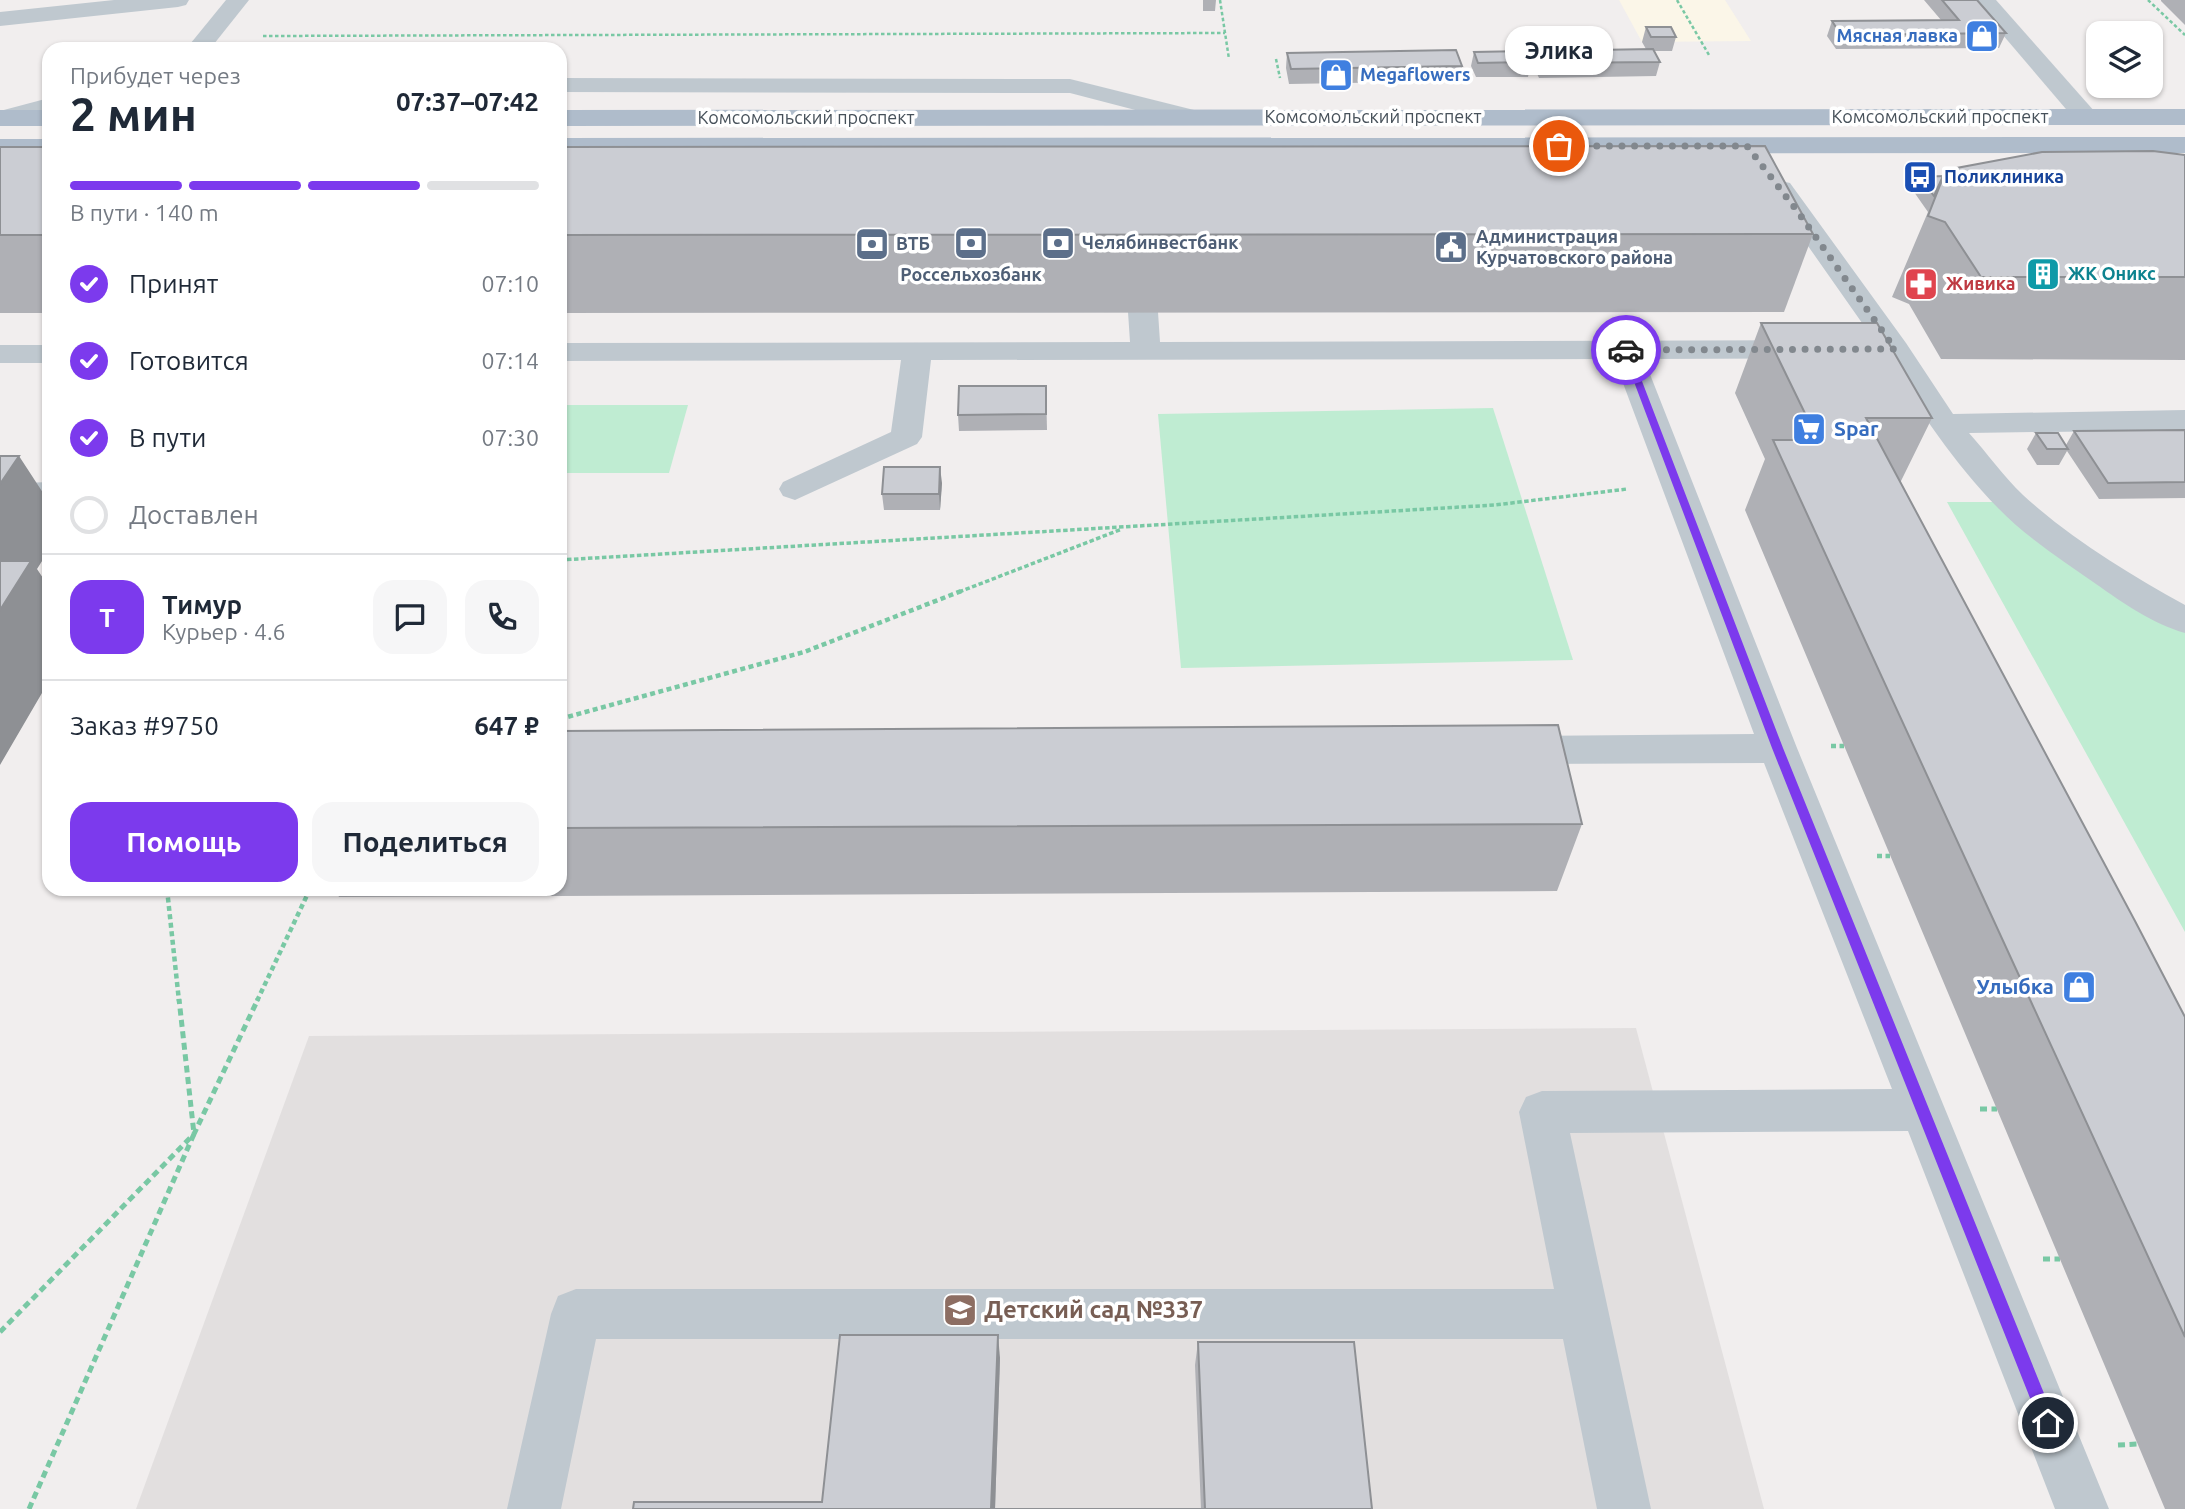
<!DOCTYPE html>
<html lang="ru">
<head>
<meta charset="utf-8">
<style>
  body { margin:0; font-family:Ubuntu,sans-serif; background:#f6f6f7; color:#1f2937; height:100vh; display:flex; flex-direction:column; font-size:26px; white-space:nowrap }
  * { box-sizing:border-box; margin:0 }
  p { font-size:23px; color:#747a83 }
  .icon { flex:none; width:38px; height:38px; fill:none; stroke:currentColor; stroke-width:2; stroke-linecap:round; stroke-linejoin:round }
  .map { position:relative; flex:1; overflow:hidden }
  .drawer { position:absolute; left:42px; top:42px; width:525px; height:854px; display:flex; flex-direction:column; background:#fff; border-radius:21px; box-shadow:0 2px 5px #0004 }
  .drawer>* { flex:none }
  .tools { position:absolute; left:2086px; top:21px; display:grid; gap:14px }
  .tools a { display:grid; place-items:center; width:77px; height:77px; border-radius:14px; background:#fff; box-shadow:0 2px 5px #0004; font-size:35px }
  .pin { position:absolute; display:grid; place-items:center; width:60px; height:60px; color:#fff; margin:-30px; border:4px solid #fff; border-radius:50%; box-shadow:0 2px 7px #0007 }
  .courier { position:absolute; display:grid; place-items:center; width:70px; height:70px; margin:-35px; border:5px solid #7c3aed; border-radius:50%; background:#fff; color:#222; box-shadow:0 2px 9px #0007 }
  .bubble { position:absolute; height:49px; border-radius:21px; background:#fff; box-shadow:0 2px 5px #0004; font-size:23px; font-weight:700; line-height:49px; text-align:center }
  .head em { font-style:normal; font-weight:700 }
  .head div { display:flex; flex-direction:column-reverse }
  .head { display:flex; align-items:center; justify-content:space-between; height:119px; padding:0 28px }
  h1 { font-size:46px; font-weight:700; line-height:52px }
  .bar { display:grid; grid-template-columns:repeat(4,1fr); gap:10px 7px; align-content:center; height:84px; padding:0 28px }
  .bar i { height:9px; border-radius:5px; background:#e0e1e3 }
  .bar .active { background:#7c3aed }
  .bar p { grid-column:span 4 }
  .line { display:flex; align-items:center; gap:18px; padding:0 28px; border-top:2px solid #e0e1e3 }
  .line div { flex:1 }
  .round { display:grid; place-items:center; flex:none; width:74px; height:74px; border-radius:21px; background:#f6f6f7 }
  ol { padding:0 28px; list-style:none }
  li { display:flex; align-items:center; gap:21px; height:77px }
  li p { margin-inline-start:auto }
  li .icon { padding:7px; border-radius:50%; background:#7c3aed; color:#fff; stroke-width:4 }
  li:last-child { color:#747a83 }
  li i { width:38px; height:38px; border:4px solid #e0e1e3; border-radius:50% }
  .action { display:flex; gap:14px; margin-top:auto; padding:14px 28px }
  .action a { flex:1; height:80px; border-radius:21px; background:#7c3aed; color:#fff; font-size:28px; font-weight:700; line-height:80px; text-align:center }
  .action a+a { background:#f6f6f7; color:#1f2937 }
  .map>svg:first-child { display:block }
  .commercial { fill:#fbf6e8 }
  .education { fill:#e2dfdf }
  .green { fill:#bfecd2 }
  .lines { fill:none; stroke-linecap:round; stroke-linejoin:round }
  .path-far3 { stroke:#79c8a4; stroke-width:2.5; stroke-dasharray:3.5 2.5; stroke-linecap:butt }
  .path-far2 { stroke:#79c8a4; stroke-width:3.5; stroke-dasharray:4.5 2.5; stroke-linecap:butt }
  .path-far1 { stroke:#79c8a4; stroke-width:4.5; stroke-dasharray:5 3.5; stroke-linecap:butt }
  .path { stroke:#79c8a4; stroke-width:5; stroke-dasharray:7 4.5; stroke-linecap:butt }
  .minor { fill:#bfc8cf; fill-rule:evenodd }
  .major { fill:#afbccb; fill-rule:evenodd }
  .wall { fill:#afb0b5 }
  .shaded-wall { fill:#8e9094 }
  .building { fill:#cbcdd3; stroke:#8e9094; stroke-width:2 }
  .route { fill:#7c3aed }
  .done { stroke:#82888e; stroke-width:7; stroke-dasharray:0 12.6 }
  .labels { text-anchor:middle; stroke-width:7; stroke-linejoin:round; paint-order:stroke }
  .far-shop-label { font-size:18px; font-weight:bold; fill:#366cbe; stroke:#fff; text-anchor:end }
  .far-street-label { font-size:18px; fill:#47515a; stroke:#fff }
  .far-transit-label { font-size:18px; font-weight:bold; fill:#164399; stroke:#fff; text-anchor:start }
  .far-service-label { font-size:18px; font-weight:bold; fill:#4e5e75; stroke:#fff; text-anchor:start }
  .far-culture-label { font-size:18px; font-weight:bold; fill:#0d838f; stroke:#fff; text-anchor:start }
  .far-health-label { font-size:18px; font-weight:bold; fill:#be3a42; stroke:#fff; text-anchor:start }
  .shop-label { font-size:21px; font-weight:bold; fill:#366cbe; stroke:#fff; text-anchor:start }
  .near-education-label { font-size:24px; font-weight:bold; fill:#785e54; stroke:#fff; text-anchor:start }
</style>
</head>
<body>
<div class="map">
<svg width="2185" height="1509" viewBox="0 0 2185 1509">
  <rect width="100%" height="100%" fill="#f1eeee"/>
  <path class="commercial" d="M1619,0h106l26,41 -109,1z"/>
  <path class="education" d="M1636,1028l128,481h-1628l173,-473z"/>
  <g class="green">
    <path d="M560,405h128l-19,68h-109z"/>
    <path d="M1493,408l80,252 -392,8 -23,-254z"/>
    <path d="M1947,502h64l174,119v311z"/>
  </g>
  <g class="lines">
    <g class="path-far3">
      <path d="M1220,0l9,59"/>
      <path d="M1677,0l32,55"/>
      <path d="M2148,0l37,35"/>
      <path d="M263,36l962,-3"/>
      <path d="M1276,59l4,19"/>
    </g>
    <g class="path-far2">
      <path d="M560,560l935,-55 132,-16"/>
      <path d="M959,592l163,-63"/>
    </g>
    <g class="path-far1">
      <path d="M560,719l244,-67 160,-62"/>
      <path d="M1831,746h13"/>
      <path d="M1877,856h13"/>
      <path d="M167,889l12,112"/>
      <path d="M257,1001l53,-112"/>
    </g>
    <g class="path">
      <path d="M1980,1109h17"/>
      <path d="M2043,1259h17"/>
      <path d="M0,1332l194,-198 64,-135"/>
      <path d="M2118,1445l20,-1"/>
      <path d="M29,1509l165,-375 -15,-135"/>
    </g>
    <g class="minor">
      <path d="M114,0h75l-3,5 -8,2 -178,19v-14z"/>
      <path d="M226,0h23l-39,49h-24z"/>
      <path d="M1973,0h23l99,112 4,5 -4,5 -9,3 -9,-3z"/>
      <path d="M560,78l510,1 132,33 4,5 -4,5 -9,3 -123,-32 -510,-1z"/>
      <path d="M49,98v15l-49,12v-14z"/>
      <path d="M1781,181l9,2 116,160 47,71 232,-4v20l-216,3c18,20 35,44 54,62 48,44 106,79 162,110v28c-32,-9 -62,-30 -89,-49 -33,-23 -70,-47 -98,-76 -44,-45 -78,-97 -112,-150l-242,1 153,389 312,761h-54l-147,-378 -338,2 81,376h-54l-34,-170h-967l-35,170h-54l44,-195 7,-18 18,-7h978l-35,-177 7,-15 16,-6 350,-2 -128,-326 -253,1 -14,-4 -5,-10 5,-10 14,-4 243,-2 -140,-375 -683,1 -9,77 -5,7 -122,56 -12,-4 -4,-7 4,-7 108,-50 10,-72 -341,1v-18l570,-1 -2,-30 5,-6 10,-3 10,3 5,6 2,30 714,-2 -106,-151 4,-6z"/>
      <rect x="0" y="345" width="49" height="18"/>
      <path d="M49,482v22l-49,2v-22z"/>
    </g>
    <g class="major">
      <path d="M2185,109v16l-1625,1v-16z"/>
      <rect x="0" y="110" width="49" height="16"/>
      <path d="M2185,137v16l-1625,1v-16z"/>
      <rect x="0" y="139" width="49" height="16"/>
    </g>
  </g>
  <g class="wall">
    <path d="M1203,0h13l-1,11h-12z"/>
    <path d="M1924,0h53l29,33 -7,15 -163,1 -9,-13 5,-15 109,-1z"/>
    <path d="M2161,0h24v25l-24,-24z"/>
    <path d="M1646,27l30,10 -4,14h-18l6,11 -4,14 -117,2 -6,-13 3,-14 110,-2 -4,-7z"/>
    <path d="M1474,52l57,10 -3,15h-52l-5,-11z"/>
    <path d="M1287,53l175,13 -2,15 -171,3 -3,-16z"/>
    <rect x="0" y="147" width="49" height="166"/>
    <path d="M560,147l1253,87 -29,78 -1224,1z"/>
    <path d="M2185,155v205l-244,-1 -32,-55 -17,-7 36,-85 -14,-20 6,-15 23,-1z"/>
    <path d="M1761,323l171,95 -32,65 285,534v492h-20l-420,-999 20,-51 -30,-66z"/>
    <path d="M1046,386l1,44 -88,1 -1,-16z"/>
    <path d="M2185,430v68l-86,1 -32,-48 -8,14h-22l-10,-16 9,-16 30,12 8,-14z"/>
    <path d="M942,483l-2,27h-56l-2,-16z"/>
    <path d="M560,731l1022,93 -25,67 -1218,6 -4,-8h225z"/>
    <path d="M1198,1342l174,167h-739l189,-7 178,-144 -5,151h206l-6,-144z"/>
  </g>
  <g class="shaded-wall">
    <path d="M19,456l30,46v48l-12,19 12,18v94l-49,84v-281z"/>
    <path d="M940,467l2,16 -2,27 -1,-16z"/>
    <path d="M998,1335l2,23 -5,151h-4z"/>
  </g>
  <g class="building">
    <path d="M1942,0h35l29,33 -165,2 -9,-14 127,-1z"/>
    <path d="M1646,27h25l5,10h-25z"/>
    <path d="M1653,49l7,13 -118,1 -6,-12z"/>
    <path d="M1456,50l6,16 -171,3 -4,-16z"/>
    <path d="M1526,51l5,11 -53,1 -4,-11z"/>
    <path d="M1765,146l48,88 -1253,1v-88z"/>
    <rect x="0" y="147" width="49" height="88"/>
    <path d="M2153,151l32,4v122h-204l-36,-55 -17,-6 18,-46 96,-18z"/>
    <path d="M1943,176l-9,20 -14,-19z"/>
    <path d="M1761,323h116l55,95h-66l269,503 50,96v320l-412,-897h45z"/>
    <path d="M959,386h87v28l-88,1z"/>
    <path d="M2185,430v52l-77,1 -34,-52z"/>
    <path d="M2036,433h22l10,16h-21z"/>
    <path d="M0,456h19l-19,28z"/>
    <path d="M884,467h56l-1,27h-57z"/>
    <path d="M0,561h31l-31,49z"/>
    <path d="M1558,725l24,99 -1022,4v-97z"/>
    <path d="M840,1335h158l-7,174h214l-7,-167h156l18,167h-739l1,-7h188z"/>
  </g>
  <path class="route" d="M1626,348l4,2 153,398 273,675 -3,5 -5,3 -6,-3 -2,-5 -268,-675 -150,-398z"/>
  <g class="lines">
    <path class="done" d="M1559,146h188l51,66 97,137 -269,1"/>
  </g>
  <defs>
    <g id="shop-square" transform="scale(1.75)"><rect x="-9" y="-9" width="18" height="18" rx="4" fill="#3f7fe0" stroke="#fff"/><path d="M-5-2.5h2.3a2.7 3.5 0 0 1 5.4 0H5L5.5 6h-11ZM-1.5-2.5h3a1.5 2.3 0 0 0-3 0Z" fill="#fff"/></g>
    <g id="bus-square" transform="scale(1.75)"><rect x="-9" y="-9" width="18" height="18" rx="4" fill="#1a4fb4" stroke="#fff"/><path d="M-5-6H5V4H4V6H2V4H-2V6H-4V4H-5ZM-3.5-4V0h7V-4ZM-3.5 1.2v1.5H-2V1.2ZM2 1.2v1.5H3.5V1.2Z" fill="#fff"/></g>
    <g id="bank-square" transform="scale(1.75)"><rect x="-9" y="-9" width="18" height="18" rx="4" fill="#5c6f8a" stroke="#fff"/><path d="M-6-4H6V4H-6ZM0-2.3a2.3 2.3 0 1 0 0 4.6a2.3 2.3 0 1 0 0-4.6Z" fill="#fff"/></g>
    <g id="civic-square" transform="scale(1.75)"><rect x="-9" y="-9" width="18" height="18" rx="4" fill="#5c6f8a" stroke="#fff"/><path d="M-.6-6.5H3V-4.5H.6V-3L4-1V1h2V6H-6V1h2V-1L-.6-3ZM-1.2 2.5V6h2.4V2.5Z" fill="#fff"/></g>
    <g id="building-square" transform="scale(1.75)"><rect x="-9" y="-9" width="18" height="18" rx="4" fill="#0f9aa8" stroke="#fff"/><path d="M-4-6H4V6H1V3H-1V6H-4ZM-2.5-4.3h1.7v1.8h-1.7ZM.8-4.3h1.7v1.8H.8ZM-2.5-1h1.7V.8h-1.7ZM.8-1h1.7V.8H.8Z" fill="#fff"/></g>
    <g id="pharmacy-square" transform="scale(1.75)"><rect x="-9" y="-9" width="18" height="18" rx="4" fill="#e0444e" stroke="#fff"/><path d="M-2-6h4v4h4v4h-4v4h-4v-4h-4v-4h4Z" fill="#fff"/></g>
    <g id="supermarket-square" transform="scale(1.75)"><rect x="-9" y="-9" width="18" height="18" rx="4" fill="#3f7fe0" stroke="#fff"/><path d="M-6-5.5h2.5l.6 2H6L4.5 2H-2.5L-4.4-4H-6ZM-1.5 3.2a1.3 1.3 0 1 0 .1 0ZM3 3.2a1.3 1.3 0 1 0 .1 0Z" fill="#fff"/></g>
    <g id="school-square" transform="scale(1.75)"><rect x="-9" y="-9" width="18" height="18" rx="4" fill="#8d6e63" stroke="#fff"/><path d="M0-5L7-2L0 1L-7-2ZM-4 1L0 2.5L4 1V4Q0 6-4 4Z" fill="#fff"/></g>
  </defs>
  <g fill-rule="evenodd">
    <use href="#shop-square" x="1982" y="36"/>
    <use href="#shop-square" x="1336" y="75"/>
    <use href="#bus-square" x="1920" y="177"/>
    <use href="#bank-square" x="971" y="243"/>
    <use href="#bank-square" x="1058" y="243"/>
    <use href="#bank-square" x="872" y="244"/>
    <use href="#civic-square" x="1451" y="247"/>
    <use href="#building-square" x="2043" y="274"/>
    <use href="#pharmacy-square" x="1921" y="284"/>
    <use href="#supermarket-square" x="1809" y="429"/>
    <use href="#shop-square" x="2079" y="987"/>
    <use href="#school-square" x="960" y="1310"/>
  </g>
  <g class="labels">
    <g class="far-shop-label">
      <text x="1958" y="42">Мясная лавка</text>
      <text x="1360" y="81" text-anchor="start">Megaflowers</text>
    </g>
    <g class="far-street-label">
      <text x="1373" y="123">Комсомольский проспект</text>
      <text x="1940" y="123">Комсомольский проспект</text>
      <text x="806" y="124">Комсомольский проспект</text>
    </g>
    <g class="far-transit-label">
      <text x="1944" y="183">Поликлиника</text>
    </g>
    <g class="far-service-label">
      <text x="1476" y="243">Администрация<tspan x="1476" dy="21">Курчатовского района</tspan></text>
      <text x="1082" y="249">Челябинвестбанк</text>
      <text x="896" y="250">ВТБ</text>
      <text x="971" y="281" text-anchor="middle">Россельхозбанк</text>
    </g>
    <g class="far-culture-label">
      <text x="2068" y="280">ЖК Оникс</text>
    </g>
    <g class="far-health-label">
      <text x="1946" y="290">Живика</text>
    </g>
    <g class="shop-label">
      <text x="1834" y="436">Spar</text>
      <text x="2054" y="994" text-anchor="end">Улыбка</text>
    </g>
    <g class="near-education-label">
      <text x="984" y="1318">Детский сад №337</text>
    </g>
  </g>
</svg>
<div class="tools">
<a><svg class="icon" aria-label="layers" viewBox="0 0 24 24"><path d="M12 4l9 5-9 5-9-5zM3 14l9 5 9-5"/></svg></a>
</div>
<div class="pin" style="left:1559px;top:146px;background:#ea580c"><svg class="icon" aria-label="bag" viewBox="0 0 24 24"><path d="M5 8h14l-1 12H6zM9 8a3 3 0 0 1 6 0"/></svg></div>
<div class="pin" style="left:2048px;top:1423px;background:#1f2937"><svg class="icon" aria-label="home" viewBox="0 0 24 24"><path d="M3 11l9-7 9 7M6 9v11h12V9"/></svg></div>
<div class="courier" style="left:1626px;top:350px"><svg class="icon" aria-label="car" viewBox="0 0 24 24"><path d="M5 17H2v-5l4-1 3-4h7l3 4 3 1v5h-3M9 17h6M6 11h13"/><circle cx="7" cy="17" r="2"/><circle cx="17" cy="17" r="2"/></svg></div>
<div class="bubble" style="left:1505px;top:26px;width:108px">Элика</div>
<section class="drawer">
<div class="head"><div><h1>2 мин</h1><p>Прибудет через</p></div><em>07:37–07:42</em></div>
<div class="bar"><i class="active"></i><i class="active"></i><i class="active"></i><i></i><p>В пути · 140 m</p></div>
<ol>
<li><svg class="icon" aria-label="check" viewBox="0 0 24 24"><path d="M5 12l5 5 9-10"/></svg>Принят<p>07:10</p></li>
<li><svg class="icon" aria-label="check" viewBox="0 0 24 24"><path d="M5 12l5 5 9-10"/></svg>Готовится<p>07:14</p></li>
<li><svg class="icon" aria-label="check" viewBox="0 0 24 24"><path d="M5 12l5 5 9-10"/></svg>В пути<p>07:30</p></li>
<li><i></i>Доставлен</li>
</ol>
<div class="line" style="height:126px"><b class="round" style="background:#7c3aed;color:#fff">Т</b><div><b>Тимур</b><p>Курьер · 4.6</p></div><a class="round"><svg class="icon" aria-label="chat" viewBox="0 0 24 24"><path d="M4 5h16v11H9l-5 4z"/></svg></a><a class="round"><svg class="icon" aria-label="phone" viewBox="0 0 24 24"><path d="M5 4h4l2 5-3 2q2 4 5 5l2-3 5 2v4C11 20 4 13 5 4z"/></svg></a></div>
<div class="line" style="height:91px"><div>Заказ #9750</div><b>647 ₽</b></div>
<div class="action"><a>Помощь</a><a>Поделиться</a></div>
</section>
</div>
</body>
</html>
